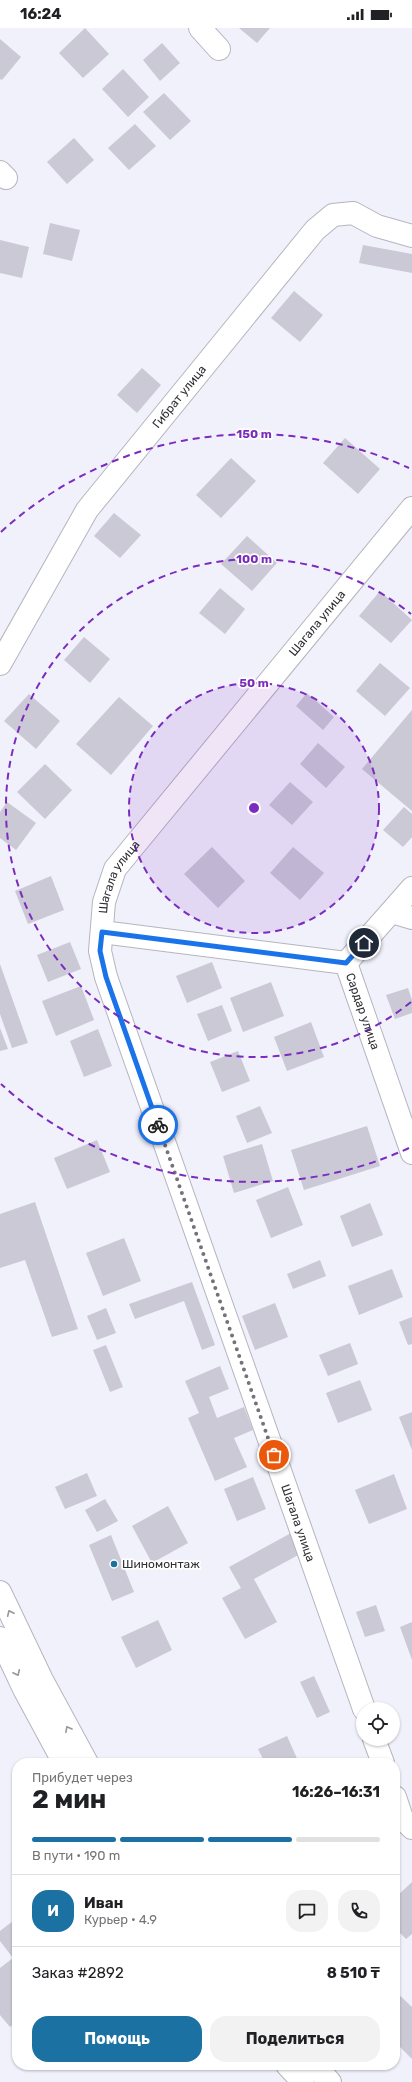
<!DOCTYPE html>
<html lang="ru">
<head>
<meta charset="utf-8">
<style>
  body { margin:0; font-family:Rubik,sans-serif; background:#f2f2f2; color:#202124; height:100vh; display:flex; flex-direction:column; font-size:15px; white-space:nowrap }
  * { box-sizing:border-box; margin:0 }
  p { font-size:13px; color:#757577 }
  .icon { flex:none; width:22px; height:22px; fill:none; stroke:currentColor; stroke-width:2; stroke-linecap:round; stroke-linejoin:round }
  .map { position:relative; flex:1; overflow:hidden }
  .side { position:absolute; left:12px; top:1730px; width:388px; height:312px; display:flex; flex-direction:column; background:#fff; border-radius:16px; box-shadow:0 1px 3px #0004 }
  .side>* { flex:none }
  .controls { position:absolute; left:356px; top:1674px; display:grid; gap:8px }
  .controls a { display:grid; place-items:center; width:44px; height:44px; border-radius:50%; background:#fff; box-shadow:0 1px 3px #0004; font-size:20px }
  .pin { position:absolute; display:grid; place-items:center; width:34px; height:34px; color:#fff; margin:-17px; border:2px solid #fff; border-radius:50%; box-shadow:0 1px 4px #0007 }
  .courier { position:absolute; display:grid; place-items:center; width:40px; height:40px; margin:-20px; border:3px solid #1a73e8; border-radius:50%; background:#fff; color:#222; box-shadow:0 1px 5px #0007 }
  .head em { font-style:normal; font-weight:700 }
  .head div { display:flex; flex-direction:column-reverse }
  .head { display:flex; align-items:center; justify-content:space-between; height:68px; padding:0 20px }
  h1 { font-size:26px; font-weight:700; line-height:30px }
  .bar { display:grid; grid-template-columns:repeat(4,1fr); gap:6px 4px; align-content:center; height:48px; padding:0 20px }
  .bar i { height:5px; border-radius:3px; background:#e0e0e0 }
  .bar .on { background:#1b72a2 }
  .bar p { grid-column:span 4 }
  .line { display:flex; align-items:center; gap:10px; padding:0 20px; border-top:1px solid #e0e0e0 }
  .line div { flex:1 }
  .round { display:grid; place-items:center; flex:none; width:42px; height:42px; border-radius:16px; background:#f2f2f2 }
  .button { display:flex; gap:8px; margin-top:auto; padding:8px 20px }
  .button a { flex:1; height:46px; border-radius:16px; background:#1b72a2; color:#fff; font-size:16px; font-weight:700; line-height:46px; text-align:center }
  .button a+a { background:#f2f2f2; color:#202124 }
  .status { display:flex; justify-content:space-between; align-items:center; height:28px; padding:0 20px; background:#fff; direction:ltr }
  .status svg { height:11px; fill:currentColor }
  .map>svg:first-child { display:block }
  .building { fill:#cac9d5 }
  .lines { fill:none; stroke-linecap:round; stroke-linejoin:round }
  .minor-casing { stroke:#b5b5c0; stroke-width:24 }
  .highway-casing { stroke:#b5b5c0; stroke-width:24 }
  .minor { stroke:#fff; stroke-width:22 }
  .highway { stroke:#fff; stroke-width:22 }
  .oneway { stroke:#98979a }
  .done { stroke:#74737a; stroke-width:4; stroke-dasharray:0 7.2 }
  .route { stroke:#1a73e8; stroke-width:5 }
  .ring { fill:none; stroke:#7b2cbf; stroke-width:2; stroke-dasharray:7 5 }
  .poi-dot { fill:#1b72a2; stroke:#fff; stroke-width:1.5 }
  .labels { text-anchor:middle; stroke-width:3.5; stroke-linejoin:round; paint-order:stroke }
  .street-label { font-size:12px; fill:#302f34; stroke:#fff }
  .poi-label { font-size:12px; fill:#302f34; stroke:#fff; text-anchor:start }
  .centre { fill:#7b2cbf; stroke:#fff; stroke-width:2 }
  .ring-label { font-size:12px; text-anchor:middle; font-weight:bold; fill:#7b2cbf; stroke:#fff; stroke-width:3.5; stroke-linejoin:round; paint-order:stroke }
</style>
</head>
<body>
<div class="status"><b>16:24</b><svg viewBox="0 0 49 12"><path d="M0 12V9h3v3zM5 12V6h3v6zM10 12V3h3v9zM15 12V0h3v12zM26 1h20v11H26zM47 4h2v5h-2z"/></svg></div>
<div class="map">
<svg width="412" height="2054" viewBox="0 0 412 2054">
  <rect width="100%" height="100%" fill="#f1f1fc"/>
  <g class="building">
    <path d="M85,0l24,26 -26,24 -24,-25z"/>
    <path d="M239,0h31l-13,15z"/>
    <path d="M0,11l21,18 -19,23 -2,-1z"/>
    <path d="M162,15l18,20 -20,18 -17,-21z"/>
    <path d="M123,41l26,28 -21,20 -26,-28z"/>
    <path d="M164,65l27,28 -21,19 -27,-28z"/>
    <path d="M135,96l21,22 -27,24 -21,-22z"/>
    <path d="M74,110l20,22 -27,24 -20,-22z"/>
    <path d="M50,195l30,7 -8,31 -29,-7z"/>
    <path d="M0,212l29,7 -7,31 -22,-5z"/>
    <path d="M363,217l49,9v19l-53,-10z"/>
    <path d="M294,263l29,24 -23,27 -29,-24z"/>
    <path d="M142,340l19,17 -24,28 -20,-18z"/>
    <path d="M345,410l35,31 -22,25 -35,-31z"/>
    <path d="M231,430l25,23 -35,37 -25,-23z"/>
    <path d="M114,485l27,22 -21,23 -26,-22z"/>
    <path d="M247,508l30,27 -25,28 -31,-27z"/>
    <path d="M220,560l25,21 -20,25 -26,-21z"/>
    <path d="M380,563l32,29 -21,23 -32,-27z"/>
    <path d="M84,609l26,22 -20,24 -26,-23z"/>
    <path d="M380,635l30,25 -25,28 -29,-25z"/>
    <path d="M307,665l27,24 -11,13 -27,-24z"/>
    <path d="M29,666l31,27 -24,28 -32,-28z"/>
    <path d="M119,669l34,29 -42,49 -35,-31z"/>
    <path d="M412,682v101l-50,-42z"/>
    <path d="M318,715l27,24 -19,21 -26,-24z"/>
    <path d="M45,736l27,26 -27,29 -28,-27z"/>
    <path d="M290,754l23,20 -21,23 -23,-20z"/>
    <path d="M7,774l29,21 -20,27 -16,-12v-26z"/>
    <path d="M404,779l8,7v23l-9,10 -20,-17z"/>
    <path d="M212,819l33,34 -27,27 -34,-34z"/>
    <path d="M293,819l31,26 -24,27 -30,-27z"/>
    <path d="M51,848l13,34 -36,14 -13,-33z"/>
    <path d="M70,914l11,27 -33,13 -11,-27z"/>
    <path d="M212,934l10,26 -35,15 -11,-27z"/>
    <path d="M0,936l28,79 -16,5 -12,-34z"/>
    <path d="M271,954l13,34 -41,16 -13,-34z"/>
    <path d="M81,958l13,34 -38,16 -14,-35z"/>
    <path d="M408,960l4,12v13l-17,6 -9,-24z"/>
    <path d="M222,977l10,26 -24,10 -11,-27z"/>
    <path d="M311,994l13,35 -37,14 -13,-34z"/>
    <path d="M0,1000l8,21 -8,2z"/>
    <path d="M98,1001l14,37 -28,11 -14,-36z"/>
    <path d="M238,1023l12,30 -28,11 -12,-30z"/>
    <path d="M260,1078l12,27 -25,10 -11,-27z"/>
    <path d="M367,1098l13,40 -76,24 -13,-40z"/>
    <path d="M97,1112l13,32 -43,17 -13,-31z"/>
    <path d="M262,1116l11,37 -39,12 -11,-37z"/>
    <path d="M288,1159l15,38 -32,13 -15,-38z"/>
    <path d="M35,1174l43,127 -26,8 -27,-77 -25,8v-54z"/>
    <path d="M370,1175l13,32 -31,12 -12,-31z"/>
    <path d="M124,1210l17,43 -38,15 -17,-43z"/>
    <path d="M320,1232l6,16 -33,13 -6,-15z"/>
    <path d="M392,1241l11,28 -44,18 -11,-29z"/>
    <path d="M192,1254l23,63 -13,5 -18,-49 -49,18 -6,-15z"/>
    <path d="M275,1275l13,34 -33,13 -13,-34z"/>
    <path d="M106,1280l10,25 -19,7 -10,-24z"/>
    <path d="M412,1289v27l-4,1 -9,-23z"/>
    <path d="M350,1315l8,21 -30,12 -9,-21z"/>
    <path d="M106,1317l17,42 -13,5 -17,-42z"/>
    <path d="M220,1338l9,23 -20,8 8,21 27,-11 9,23 -19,8 13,29 -32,14 -27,-63 11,-5 -14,-32z"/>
    <path d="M360,1352l12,30 -34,13 -12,-30z"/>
    <path d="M412,1384v38l-13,-33z"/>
    <path d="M87,1445l10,23 -32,13 -10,-22z"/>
    <path d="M394,1446l13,35 -38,15 -14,-34z"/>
    <path d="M253,1449l13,32 -29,12 -13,-32z"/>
    <path d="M105,1471l13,22 -21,11 -12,-22z"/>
    <path d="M168,1478l20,37 -36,20 -20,-37z"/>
    <path d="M291,1505l11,20 -48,26 23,43 -32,17 -23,-41 19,-10 -12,-21z"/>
    <path d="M111,1507l23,57 -22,9 -23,-56z"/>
    <path d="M376,1577l9,26 -20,6 -9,-25z"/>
    <path d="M158,1592l14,30 -36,18 -15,-31z"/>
    <path d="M412,1594v38l-12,-33z"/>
    <path d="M314,1648l16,36 -13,6 -17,-36z"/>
    <path d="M287,1708l12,27h-34l-7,-14z"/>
    <path d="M345,1730l2,5h-12z"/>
    <path d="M412,1854v52l-6,5 -11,-11v-30z"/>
    <path d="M17,1890v103l-7,6 -10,-12v-47l13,-10 -13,-17v-10z"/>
    <path d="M395,1963l17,16v52l-17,-17z"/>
  </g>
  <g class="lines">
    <g class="minor-casing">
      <g id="minor">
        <path d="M200,0l19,21"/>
        <path d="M0,144l6,6"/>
        <path id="s1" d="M0,636l87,-154 228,-280 18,-15 20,-2 24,13 35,10"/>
        <path id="s2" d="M412,860l-66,75 66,190"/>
        <path d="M392,884l20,6"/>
        <path d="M102,904l244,31"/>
        <path id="s3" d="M364,1681l-258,-732 -6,-26 4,-49 11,-33 297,-361"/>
        <path d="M374,1711l9,24"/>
        <path d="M395,1769l7,21 10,10"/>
      </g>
    </g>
    <g class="highway-casing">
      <g id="highway">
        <path d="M0,1564l42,88 45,83"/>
        <path d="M0,1610l24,51 40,74"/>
        <path d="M287,2037l16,17"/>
        <path d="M314,2037l16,17"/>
      </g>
    </g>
    <use href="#minor" class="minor"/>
    <use href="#highway" class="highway"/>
  </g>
  <defs><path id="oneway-chevron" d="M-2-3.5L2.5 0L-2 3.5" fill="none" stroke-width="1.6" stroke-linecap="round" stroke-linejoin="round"/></defs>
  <g class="oneway">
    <use href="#oneway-chevron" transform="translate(10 1585) rotate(-115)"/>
    <use href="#oneway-chevron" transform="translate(17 1645) rotate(65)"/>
    <use href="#oneway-chevron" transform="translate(68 1701) rotate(-119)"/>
  </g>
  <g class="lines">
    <path class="done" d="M158,1097l116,330"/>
    <path class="route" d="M158,1097l-52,-148 -6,-26 2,-19 244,31 18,-20"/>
  </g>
  <circle cx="254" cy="780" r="125" fill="#7b2cbf" fill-opacity=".12"/>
  <g class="ring">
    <circle cx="254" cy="780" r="125"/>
    <path d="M411 974A249 249 0 1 1 411 586"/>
    <path d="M409 1120A374 374 0 0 1 1 1056M1 504A374 374 0 0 1 409 440"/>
  </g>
  <circle class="poi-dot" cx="114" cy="1536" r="4"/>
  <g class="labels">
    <g class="street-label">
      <text dy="4" stroke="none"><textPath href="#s1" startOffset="323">Гибрат улица</textPath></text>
      <text dy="4" stroke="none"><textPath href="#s3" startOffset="1205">Шагала улица</textPath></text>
      <text dy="4" stroke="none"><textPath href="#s3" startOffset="881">Шагала улица</textPath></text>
      <text dy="4" stroke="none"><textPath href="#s2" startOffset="151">Сардар улица</textPath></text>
      <text transform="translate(298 1495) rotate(71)" y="4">Шагала улица</text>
    </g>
    <g class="poi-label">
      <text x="122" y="1540">Шиномонтаж</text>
    </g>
  </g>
  <circle cx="254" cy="780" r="6" class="centre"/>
  <g class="ring-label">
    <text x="254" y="410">150 m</text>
    <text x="254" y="535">100 m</text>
    <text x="254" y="659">50 m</text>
  </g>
</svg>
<div class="controls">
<a><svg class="icon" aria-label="locate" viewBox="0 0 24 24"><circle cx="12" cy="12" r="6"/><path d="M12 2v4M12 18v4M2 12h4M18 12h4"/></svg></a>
</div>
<div class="pin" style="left:274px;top:1427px;background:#ea580c"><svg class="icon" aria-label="bag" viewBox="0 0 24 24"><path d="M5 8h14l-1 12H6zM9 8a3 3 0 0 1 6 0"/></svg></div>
<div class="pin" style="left:364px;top:915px;background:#1f2937"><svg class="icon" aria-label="home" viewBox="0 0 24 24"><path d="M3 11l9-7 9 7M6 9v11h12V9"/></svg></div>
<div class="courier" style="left:158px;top:1097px"><svg class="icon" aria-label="bike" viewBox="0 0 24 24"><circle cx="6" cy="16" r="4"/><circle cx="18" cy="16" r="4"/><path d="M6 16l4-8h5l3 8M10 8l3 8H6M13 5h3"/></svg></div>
<section class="side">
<div class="head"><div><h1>2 мин</h1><p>Прибудет через</p></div><em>16:26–16:31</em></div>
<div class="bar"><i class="on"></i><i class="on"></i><i class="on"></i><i></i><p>В пути · 190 m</p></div>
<div class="line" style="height:72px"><b class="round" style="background:#1b72a2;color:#fff">И</b><div><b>Иван</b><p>Курьер · 4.9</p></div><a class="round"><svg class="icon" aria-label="chat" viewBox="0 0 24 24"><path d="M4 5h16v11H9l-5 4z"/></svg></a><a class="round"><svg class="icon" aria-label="phone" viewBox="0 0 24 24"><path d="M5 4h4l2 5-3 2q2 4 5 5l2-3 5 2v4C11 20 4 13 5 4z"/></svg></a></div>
<div class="line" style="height:52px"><div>Заказ #2892</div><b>8 510 ₸</b></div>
<div class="button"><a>Помощь</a><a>Поделиться</a></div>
</section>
</div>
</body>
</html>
